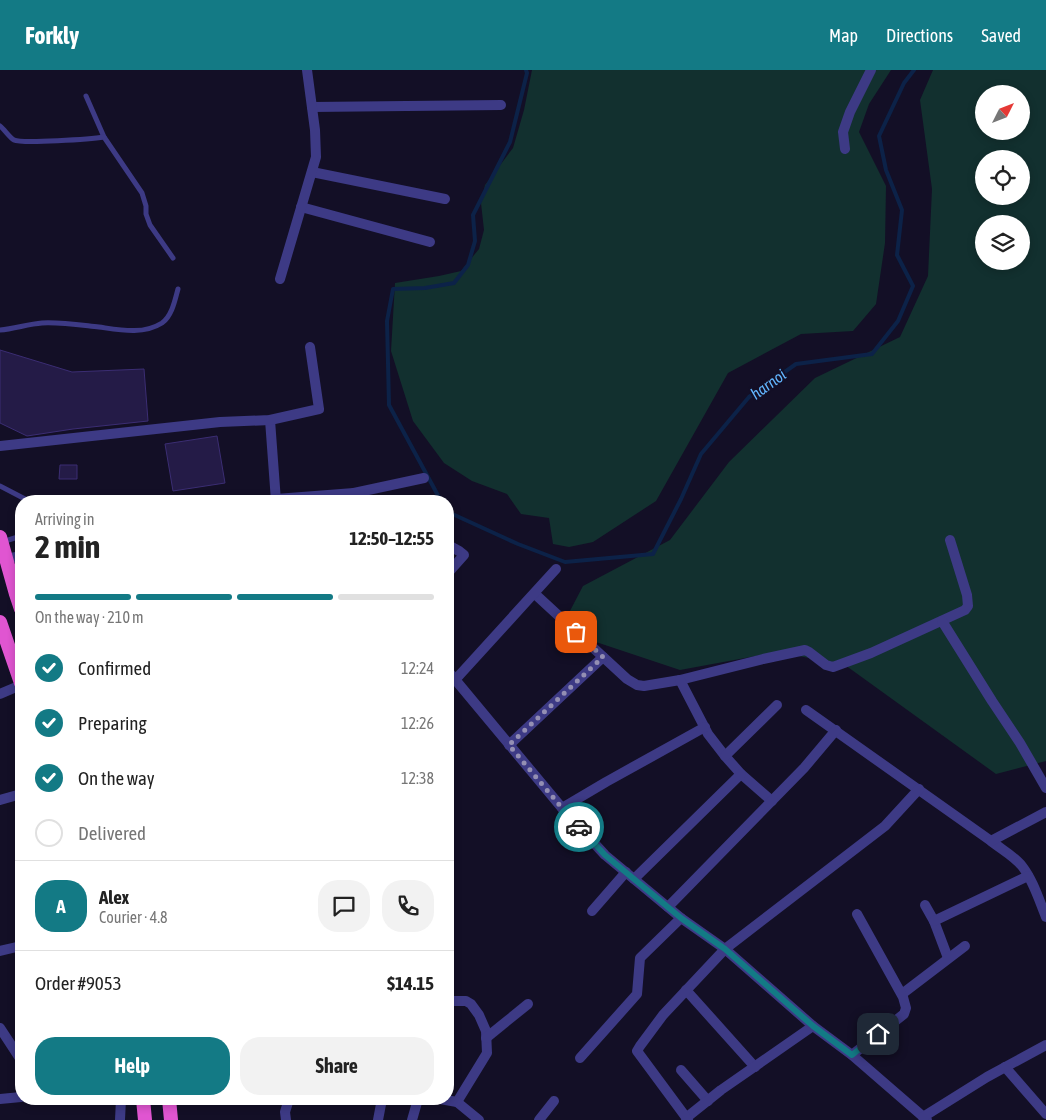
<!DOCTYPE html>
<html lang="en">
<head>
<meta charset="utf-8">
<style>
  body { margin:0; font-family:"Asap Condensed",sans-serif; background:#f2f2f2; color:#222; height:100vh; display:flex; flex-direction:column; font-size:19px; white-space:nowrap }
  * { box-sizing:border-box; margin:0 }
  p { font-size:16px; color:#767676 }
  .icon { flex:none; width:28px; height:28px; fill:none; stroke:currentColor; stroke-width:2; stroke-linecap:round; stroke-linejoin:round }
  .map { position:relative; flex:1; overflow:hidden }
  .sheet { position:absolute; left:15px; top:425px; width:439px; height:610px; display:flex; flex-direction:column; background:#fff; border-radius:20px; box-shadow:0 2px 8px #0003 }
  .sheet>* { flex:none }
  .needle { width:32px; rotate:48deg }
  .buttons { position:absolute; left:975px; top:15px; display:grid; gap:10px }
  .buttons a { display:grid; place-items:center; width:55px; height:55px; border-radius:50%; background:#fff; box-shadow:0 2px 8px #0003; font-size:25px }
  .pin { position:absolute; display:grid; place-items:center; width:42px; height:42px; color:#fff; margin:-21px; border-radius:10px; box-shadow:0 2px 8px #0006 }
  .courier { position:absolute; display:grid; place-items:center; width:50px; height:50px; margin:-25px; border:4px solid #137a85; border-radius:50%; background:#fff; color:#222; box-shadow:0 1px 6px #0007 }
  .head em { font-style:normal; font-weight:700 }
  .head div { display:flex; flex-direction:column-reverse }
  .head { display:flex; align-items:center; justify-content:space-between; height:85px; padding:0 20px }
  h1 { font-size:32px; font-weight:700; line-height:38px }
  .bar { display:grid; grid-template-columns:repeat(4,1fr); gap:8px 5px; align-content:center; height:60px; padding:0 20px }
  .bar i { height:6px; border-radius:4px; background:#e0e0e0 }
  .bar .current { background:#137a85 }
  .bar p { grid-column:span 4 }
  .line { display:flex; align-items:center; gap:12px; padding:0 20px; border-top:1px solid #e0e0e0 }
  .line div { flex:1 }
  .round { display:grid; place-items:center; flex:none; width:52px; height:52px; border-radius:20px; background:#f2f2f2 }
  ol { padding:0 20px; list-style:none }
  li { display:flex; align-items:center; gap:15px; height:55px }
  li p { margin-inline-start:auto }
  li .icon { padding:5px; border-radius:50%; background:#137a85; color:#fff; stroke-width:4 }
  li:last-child { color:#767676 }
  li i { width:28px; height:28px; border:2px solid #e0e0e0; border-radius:50% }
  .action { display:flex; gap:10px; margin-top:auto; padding:10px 20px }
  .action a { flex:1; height:58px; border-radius:20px; background:#137a85; color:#fff; font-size:20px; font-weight:700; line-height:58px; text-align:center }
  .action a+a { background:#f2f2f2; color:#222 }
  header { display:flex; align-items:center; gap:30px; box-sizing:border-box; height:70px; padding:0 25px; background:#137a85; color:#fff }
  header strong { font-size:24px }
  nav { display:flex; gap:28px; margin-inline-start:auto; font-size:18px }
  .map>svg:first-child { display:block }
  .green { fill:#12302f; fill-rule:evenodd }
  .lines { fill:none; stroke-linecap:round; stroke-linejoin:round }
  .stream { stroke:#0c2248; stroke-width:4 }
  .building { fill:#241b47; stroke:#3b2d73 }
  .service { stroke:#3d3a85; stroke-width:5 }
  .minor { stroke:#3d3a85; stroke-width:10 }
  .trunk { stroke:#e055d1; stroke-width:14 }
  .done { stroke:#948fb3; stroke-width:5; stroke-dasharray:0 9 }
  .route { stroke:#137a85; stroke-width:6 }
  .labels { text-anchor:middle; stroke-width:4.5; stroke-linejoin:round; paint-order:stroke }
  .water-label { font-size:16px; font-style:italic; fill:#62b6ff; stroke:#130f26 }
</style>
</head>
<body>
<header>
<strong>Forkly</strong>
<nav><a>Map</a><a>Directions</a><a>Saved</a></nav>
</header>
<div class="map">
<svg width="1046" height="1050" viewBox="0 0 1046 1050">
  <rect width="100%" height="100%" fill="#130f26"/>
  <g class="green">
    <path d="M532,0h359l-22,34 -10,28 27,54 -1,57 -9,61 -23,27 -52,3 -73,39 -72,128 -63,41 -24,5 -16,-3 -4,-26 -28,-4 -14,-20 -35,-13 -28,-18 -31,-42 -22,-70 4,-68 44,-7 22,-5 18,-22 5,-19 -3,-27 4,-18 28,-37 11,-38z"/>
    <path d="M933,0h113v691l-50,13 -151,-109 -67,-13 -98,18 -120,-40 23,-44 87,-46 59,-78 86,-84 85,-41 28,-61 4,-87 -12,-89zM984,24h37v37h-37zM984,89h37v37h-37zM984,154h37v37h-37z"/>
  </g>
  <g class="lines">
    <g class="stream">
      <path d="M441,431l-52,-96 -2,-84 6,-32 32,-1 29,-5 14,-18 7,-24 -2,-26 37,-73 17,-69 -1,-3"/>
      <path d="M448,442l70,32 47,18 88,-8 28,-55 20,-45 48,-57 47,-33 76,-10 26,-33 15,-35 -16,-31 5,-45 -16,-40 -7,-34 25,-53 10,-13"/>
    </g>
  </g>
  <g class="building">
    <path d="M0,280l72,22 72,-3 4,52 -75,8 -46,7 -27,-13z"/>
    <path d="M217,366l8,47 -52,8 -8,-47z"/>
    <path d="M60,395h17v14h-18z"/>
  </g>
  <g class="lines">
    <g class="service">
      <path d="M86,26l18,41 38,56 4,13v8l4,11 23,33"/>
      <path d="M0,56c4,3 10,12 14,14 8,4 78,-1 90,-3"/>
      <path d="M0,260c14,-1 28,-6 42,-7 18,-1 38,2 57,4 21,3 44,8 63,-4 10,-7 13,-23 16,-34"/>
      <path d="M0,416l27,14 12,1"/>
      <path d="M2,472l19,-6"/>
      <path d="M11,507l10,-2"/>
    </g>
    <g class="minor">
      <path d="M312,37l189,-2"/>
      <path d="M845,79l-2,-17 7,-20 21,-42"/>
      <path d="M312,102l133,27"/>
      <path d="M301,137l129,35"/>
      <path d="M280,209l36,-122 -1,-27 -8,-60"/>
      <path d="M270,350l6,81"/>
      <path d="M0,376l220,-24 50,-2 49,-11 -9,-62"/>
      <path d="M354,423l70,-15"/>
      <path d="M276,429l78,-6 15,8"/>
      <path d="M448,475l11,6 5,4 -16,18"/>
      <path d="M6,489l15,-3"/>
      <path d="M535,524l92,85 10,6 7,1 36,-6 83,-21 42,-9 4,2 17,13 7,2 38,-14 94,-43 3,-4 -1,-11 -17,-55"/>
      <path d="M942,551l50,80 28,42 26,45"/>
      <path d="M448,601l114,137 43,47 76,63 44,31 88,77 39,29 75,65"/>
      <path d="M455,610l101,-111"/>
      <path d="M680,610l28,54 17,22 16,18 31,27"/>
      <path d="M0,624l21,-9"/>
      <path d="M806,640l185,131c10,8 23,15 31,25 11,14 17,34 24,51"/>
      <path d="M509,675l94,-88"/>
      <path d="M725,686l52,-51"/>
      <path d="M0,730l21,-6"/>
      <path d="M562,738l44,-26 99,-55"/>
      <path d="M991,771l55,-29"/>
      <path d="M634,809l107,-105"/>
      <path d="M925,835l9,16 14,37"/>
      <path d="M668,837l136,-139 32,-38"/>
      <path d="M592,841l34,-39"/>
      <path d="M934,851l94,-45"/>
      <path d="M0,881l21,-5"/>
      <path d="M686,920l69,77"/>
      <path d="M902,924l63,-48"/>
      <path d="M448,931h18l5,3 8,11 7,16 1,22 -30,49 22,18"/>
      <path d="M0,958l21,32"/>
      <path d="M486,968l42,-34"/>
      <path d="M852,985l52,-41 2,-6 -3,-11 -46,-83"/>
      <path d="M580,988l57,-64 3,-36 41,-40"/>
      <path d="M1005,997l41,47"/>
      <path d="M681,1000l27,31"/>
      <path d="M0,1029l21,-2"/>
      <path d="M440,1029l17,3"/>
      <path d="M923,1047l64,-40 59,-32"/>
      <path d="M686,1048l35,-28 92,-64"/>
      <path d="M120,1050l1,-21"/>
      <path d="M286,1050l-1,-8 4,-13"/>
      <path d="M378,1050l4,-21"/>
      <path d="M412,1050l6,-21"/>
      <path d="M539,1050l15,-19"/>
      <path d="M688,1050l-51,-69 3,-5 23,-31 62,-66 160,-123 34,-37"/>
    </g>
    <g class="trunk">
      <path d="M0,467l16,57 5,15"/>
      <path d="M0,552l21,61"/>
      <path d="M143,1029l2,21"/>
      <path d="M169,1029l2,21"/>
    </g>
  </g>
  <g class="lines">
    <path class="done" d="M576,562l27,25 -94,88 53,63 17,19"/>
    <path class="route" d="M579,757l26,28 76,63 44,31 88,77 39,29 26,-21"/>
  </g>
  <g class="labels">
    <g class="water-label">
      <text transform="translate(768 314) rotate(-36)" y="6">harnoi</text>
    </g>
  </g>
</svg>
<div class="buttons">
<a><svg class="needle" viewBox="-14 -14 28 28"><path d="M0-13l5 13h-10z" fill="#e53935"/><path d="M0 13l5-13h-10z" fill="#767676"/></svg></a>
<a><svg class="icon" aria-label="locate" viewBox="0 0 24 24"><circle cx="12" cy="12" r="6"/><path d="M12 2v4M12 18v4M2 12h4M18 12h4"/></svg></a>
<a><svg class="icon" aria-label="layers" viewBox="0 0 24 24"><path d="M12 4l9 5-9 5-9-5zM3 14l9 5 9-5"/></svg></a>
</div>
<div class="pin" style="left:576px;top:562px;background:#ea580c"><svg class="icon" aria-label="bag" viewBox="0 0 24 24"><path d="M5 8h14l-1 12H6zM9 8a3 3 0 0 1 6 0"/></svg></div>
<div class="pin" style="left:878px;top:964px;background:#1f2937"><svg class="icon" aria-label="home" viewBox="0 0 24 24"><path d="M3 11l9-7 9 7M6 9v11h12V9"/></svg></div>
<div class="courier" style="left:579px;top:757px"><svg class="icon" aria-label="car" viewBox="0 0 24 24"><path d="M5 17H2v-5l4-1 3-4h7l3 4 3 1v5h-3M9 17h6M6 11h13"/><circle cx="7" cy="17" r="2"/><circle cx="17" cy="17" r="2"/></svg></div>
<section class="sheet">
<div class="head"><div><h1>2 min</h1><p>Arriving in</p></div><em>12:50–12:55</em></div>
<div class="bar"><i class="current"></i><i class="current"></i><i class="current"></i><i></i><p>On the way · 210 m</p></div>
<ol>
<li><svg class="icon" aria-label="check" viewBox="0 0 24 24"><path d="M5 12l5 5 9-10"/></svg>Confirmed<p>12:24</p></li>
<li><svg class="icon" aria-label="check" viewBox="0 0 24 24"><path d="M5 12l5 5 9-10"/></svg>Preparing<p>12:26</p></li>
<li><svg class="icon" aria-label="check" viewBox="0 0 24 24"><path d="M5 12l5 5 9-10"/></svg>On the way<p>12:38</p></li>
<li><i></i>Delivered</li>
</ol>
<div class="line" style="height:90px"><b class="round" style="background:#137a85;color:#fff">A</b><div><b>Alex</b><p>Courier · 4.8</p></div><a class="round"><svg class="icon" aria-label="chat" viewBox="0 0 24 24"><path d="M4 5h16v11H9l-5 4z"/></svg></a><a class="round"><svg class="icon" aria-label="phone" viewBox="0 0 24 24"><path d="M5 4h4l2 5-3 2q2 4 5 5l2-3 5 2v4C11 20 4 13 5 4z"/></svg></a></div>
<div class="line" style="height:65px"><div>Order #9053</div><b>$14.15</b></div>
<div class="action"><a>Help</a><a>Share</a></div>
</section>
</div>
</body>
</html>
